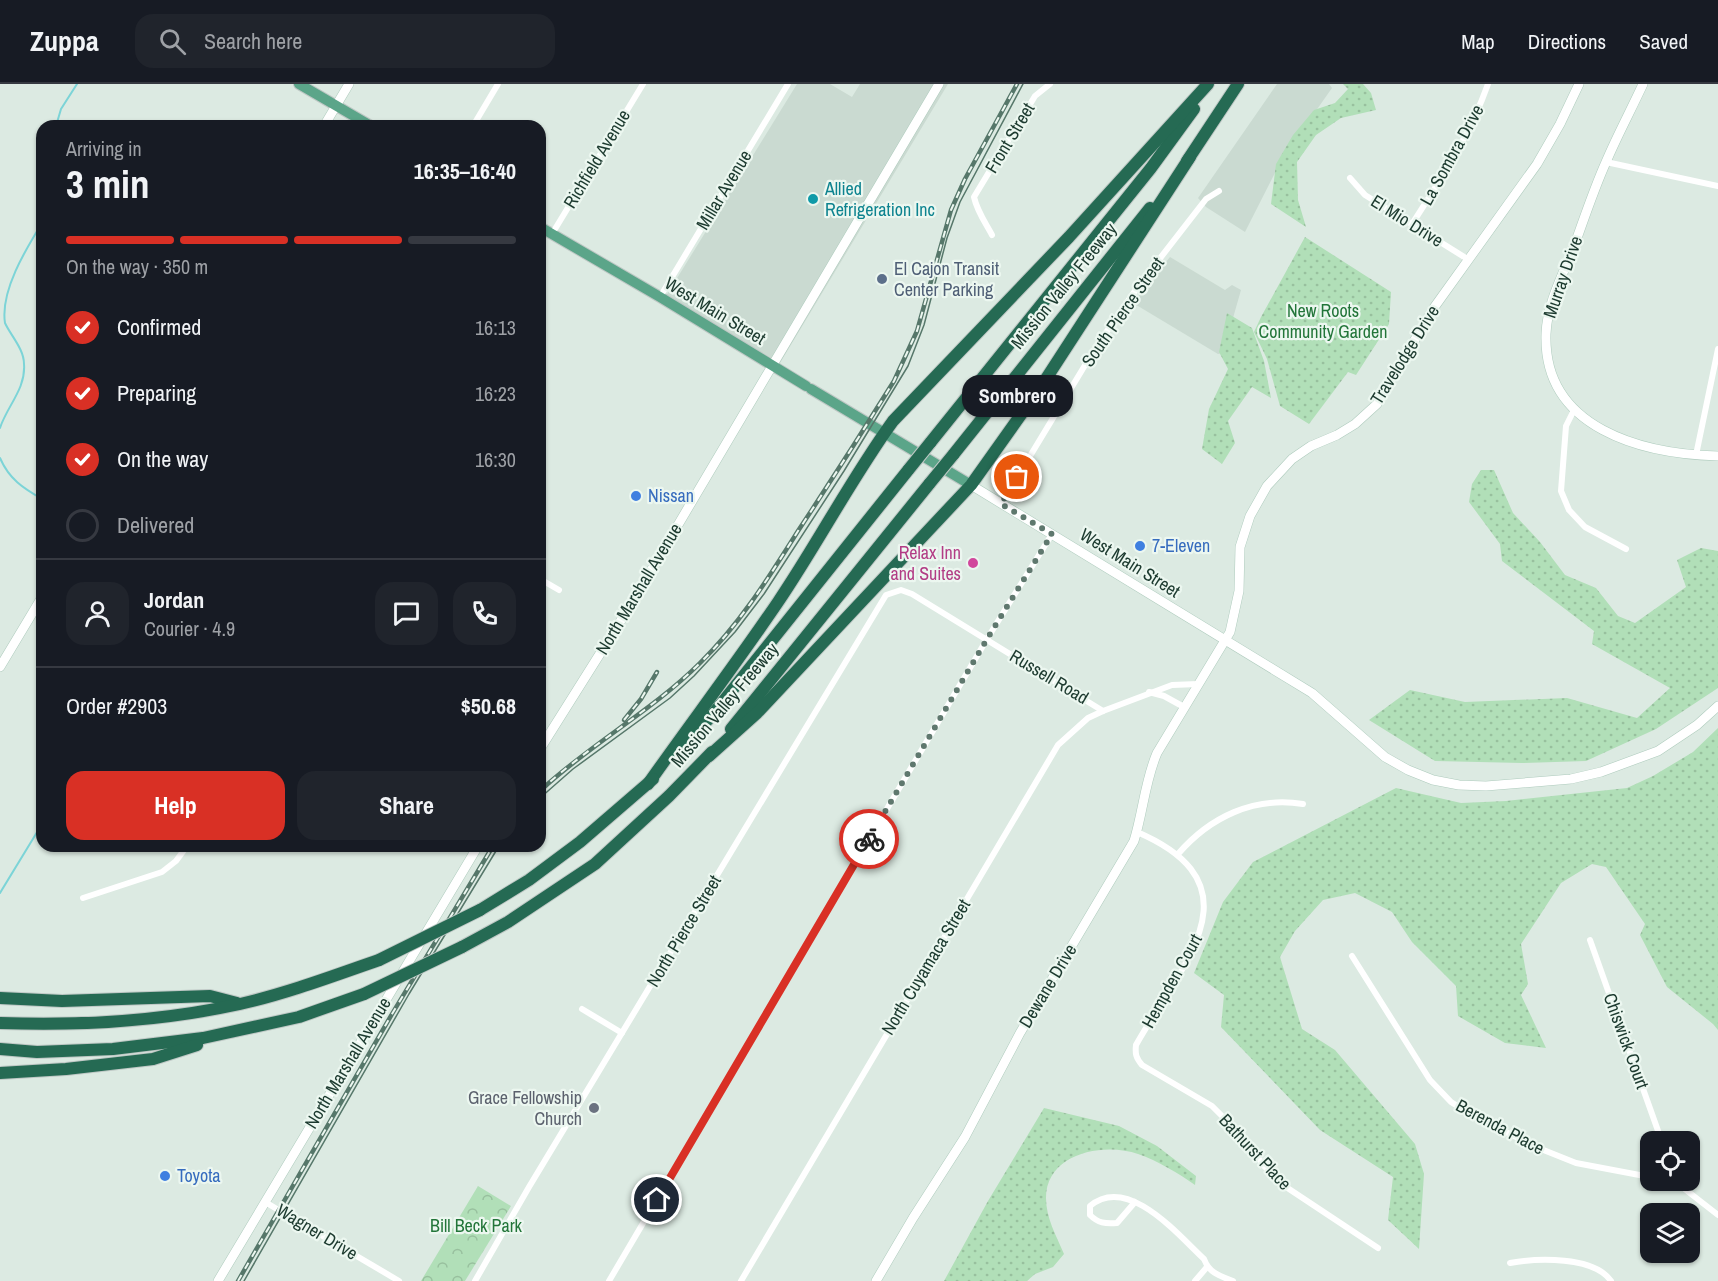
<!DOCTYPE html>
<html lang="en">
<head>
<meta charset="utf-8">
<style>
  body { margin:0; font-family:"Archivo Narrow",sans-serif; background:#20242c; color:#f1f3f6; height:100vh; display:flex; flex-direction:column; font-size:22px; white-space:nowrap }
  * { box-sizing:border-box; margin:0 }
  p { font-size:20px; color:#9ea1a6 }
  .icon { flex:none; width:33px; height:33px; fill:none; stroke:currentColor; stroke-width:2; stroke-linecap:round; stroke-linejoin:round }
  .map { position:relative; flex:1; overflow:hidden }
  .panel { position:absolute; left:36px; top:36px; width:510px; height:732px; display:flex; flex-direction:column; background:#171b24; border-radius:18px; box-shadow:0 2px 4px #0004 }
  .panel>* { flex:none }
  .tools { position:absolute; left:1640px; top:1047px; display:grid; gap:12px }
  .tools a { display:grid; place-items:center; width:60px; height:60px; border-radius:12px; background:#171b24; box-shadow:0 2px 4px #0004; font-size:30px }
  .pin { position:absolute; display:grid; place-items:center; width:51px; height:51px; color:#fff; margin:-26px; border:3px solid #fff; border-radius:50%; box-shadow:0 2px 6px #0007 }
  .courier { position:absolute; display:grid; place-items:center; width:60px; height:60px; margin:-30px; border:4px solid #d93025; border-radius:50%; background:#fff; color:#222; box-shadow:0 2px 8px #0007 }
  .bubble { position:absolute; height:42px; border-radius:18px; background:#171b24; box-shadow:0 2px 4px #0004; font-size:20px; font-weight:700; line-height:42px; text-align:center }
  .headline em { font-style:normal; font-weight:700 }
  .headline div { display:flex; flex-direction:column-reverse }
  .headline { display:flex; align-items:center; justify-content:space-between; height:102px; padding:0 30px }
  h1 { font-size:39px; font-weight:700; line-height:45px }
  .bar { display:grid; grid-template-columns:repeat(4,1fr); gap:9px 6px; align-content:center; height:72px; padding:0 30px }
  .bar i { height:8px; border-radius:4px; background:#363941 }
  .bar .current { background:#d93025 }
  .bar p { grid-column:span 4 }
  .line { display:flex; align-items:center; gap:15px; padding:0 30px; border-top:2px solid #363941 }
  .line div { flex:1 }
  .round { display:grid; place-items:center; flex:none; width:63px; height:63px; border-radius:18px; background:#20242c }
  ol { padding:0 30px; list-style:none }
  li { display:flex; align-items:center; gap:18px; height:66px }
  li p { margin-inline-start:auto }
  li .icon { padding:6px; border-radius:50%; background:#d93025; color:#fff; stroke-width:4 }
  li:last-child { color:#9ea1a6 }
  li i { width:33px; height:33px; border:3px solid #363941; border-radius:50% }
  .button { display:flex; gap:12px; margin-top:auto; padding:12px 30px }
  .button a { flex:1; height:69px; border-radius:18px; background:#d93025; color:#fff; font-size:24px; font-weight:700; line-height:69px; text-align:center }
  .button a+a { background:#20242c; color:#f1f3f6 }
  header { display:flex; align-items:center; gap:36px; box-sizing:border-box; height:84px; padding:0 30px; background:#171b24; border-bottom:2px solid #363941 }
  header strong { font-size:28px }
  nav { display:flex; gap:33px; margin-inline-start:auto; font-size:21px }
  .search { width:420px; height:54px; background:#20242c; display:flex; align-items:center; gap:15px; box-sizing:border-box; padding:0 21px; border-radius:18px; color:#9ea1a6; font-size:22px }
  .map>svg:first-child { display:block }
  .built { fill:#cadad1 }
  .grass { fill:url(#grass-dots) }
  .park { fill:url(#park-crowns) }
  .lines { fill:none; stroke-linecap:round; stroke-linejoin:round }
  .stream { stroke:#7cd4d7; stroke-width:2 }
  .secondary-casing { stroke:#aecbbd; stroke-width:10 }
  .primary-casing { stroke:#bfc8c5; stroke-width:12 }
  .highway-casing { stroke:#bfc8c5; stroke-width:14 }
  .street { stroke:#fff; stroke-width:6 }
  .secondary { stroke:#fff; stroke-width:9 }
  .primary { stroke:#5ba589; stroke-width:10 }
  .highway { stroke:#256a53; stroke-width:12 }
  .tram { stroke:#56776a; stroke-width:1.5 }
  .rail-casing { stroke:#56776a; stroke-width:4.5 }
  .rail { stroke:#ecf7f0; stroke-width:2; stroke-dasharray:7; stroke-linecap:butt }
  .highway-bridge-casing { stroke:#bfc8c5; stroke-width:14; stroke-linecap:butt }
  .highway-bridge { stroke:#256a53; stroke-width:12 }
  .done { stroke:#5f786e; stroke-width:6; stroke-dasharray:0 10.8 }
  .route { stroke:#d93025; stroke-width:8 }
  .culture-dot { fill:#0f9aa8; stroke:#ecf7f0; stroke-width:2 }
  .service-dot { fill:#5c6f8a; stroke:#ecf7f0; stroke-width:2 }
  .shop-dot { fill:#3f7fe0; stroke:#ecf7f0; stroke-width:2 }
  .hotel-dot { fill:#d1479c; stroke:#ecf7f0; stroke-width:2 }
  .worship-dot { fill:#6b7280; stroke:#ecf7f0; stroke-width:2 }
  .labels { text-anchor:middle; stroke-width:4.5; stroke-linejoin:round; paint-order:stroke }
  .street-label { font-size:18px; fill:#1c3a2f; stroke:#ecf7f0 }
  .culture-label { font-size:18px; fill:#0d838f; stroke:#ecf7f0; text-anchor:start }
  .service-label { font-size:18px; fill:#4e5e75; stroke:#ecf7f0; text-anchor:start }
  .park-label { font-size:18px; fill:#227539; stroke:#ecf7f0 }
  .shop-label { font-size:18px; fill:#366cbe; stroke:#ecf7f0; text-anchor:start }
  .hotel-label { font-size:18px; fill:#b23c85; stroke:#ecf7f0; text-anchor:end }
  .worship-label { font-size:18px; fill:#5b616d; stroke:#ecf7f0; text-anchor:end }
</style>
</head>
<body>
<header>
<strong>Zuppa</strong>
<div class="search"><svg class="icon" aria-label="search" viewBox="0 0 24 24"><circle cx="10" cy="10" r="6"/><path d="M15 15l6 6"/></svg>Search here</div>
<nav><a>Map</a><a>Directions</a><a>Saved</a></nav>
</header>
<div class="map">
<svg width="1718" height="1197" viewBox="0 0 1718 1197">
  <defs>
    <pattern id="grass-dots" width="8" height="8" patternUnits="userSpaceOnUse" patternTransform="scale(1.5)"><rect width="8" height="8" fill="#b1dfb8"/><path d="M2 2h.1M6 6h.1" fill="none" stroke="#98c09e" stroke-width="1.8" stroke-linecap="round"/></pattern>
    <pattern id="park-crowns" width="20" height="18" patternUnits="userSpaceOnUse" patternTransform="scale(1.5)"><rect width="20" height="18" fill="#b1dfb8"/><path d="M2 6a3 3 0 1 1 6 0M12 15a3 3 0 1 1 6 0" fill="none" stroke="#98c09e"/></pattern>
  </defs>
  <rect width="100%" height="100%" fill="#dceae2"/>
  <g class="built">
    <path d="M797,0h33l22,13 8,-13h88l-168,279 -114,-67z"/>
    <path d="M1277,0h52l3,4 -50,71 -37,73 -39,-25 -8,-9z"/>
    <path d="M1170,173l55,33 7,-5 9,5 -18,63 -5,1 -85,-51z"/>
  </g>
  <g class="grass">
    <path d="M1343,0h20l8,9 5,17 -35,8 -25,17 -19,27 1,38 8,27 -35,-23 5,-40 17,-29 21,-25 21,-7 13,-14z"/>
    <path d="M1305,153l86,55 -2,32 -33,51 -8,-3 -39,52 -29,-18 -13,-47 -13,-27 7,-15z"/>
    <path d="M1227,229l25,15 12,33 7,37 -19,-11 -24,34 7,22 -13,21 -20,-15 7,-40 19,-40 -9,-17z"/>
    <path d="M1481,386h13l19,43 27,29 25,33 31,13 22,28 17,7 51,-36 -9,-27 24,-12 17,3v137l-62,41 -70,32 -64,2 -87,-2 -66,-41 41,-30 55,12 102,-4 70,20 33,-30 -78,-44 2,-13 -92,-70 -2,-17 -31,-42 3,-18z"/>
    <path d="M1718,644v302l-5,-6 -46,-37 -27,-52 5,-11 -39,-57 -14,-3 -31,19 -40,61 7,40 -7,11 25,53 -41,-5 -47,-27 -2,-30 -44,-44 -20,-30 -37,-19 -32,7 -28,31 -15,26 22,72 33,21 80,94 9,30 -5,75 -31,-29 5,-43 -73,-47 -99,-103 3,-32 -30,-22 29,-71 30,-40 143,-74 65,15 45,-2 121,-13 26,-12 40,-24z"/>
    <path d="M1044,1024l75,18 38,20 39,30 -1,9c-17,-12 -37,-24 -57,-31 -34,-12 -92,-1 -92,44 0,20 10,37 18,56l-11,13 -18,7 -8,7h-83l44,-80z"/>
  </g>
  <path class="park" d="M478,1102l33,20 -46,75h-44z"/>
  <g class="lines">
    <g class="stream">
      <path d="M56,42l5,-17 16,-25"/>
      <path d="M0,344c7,-22 26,-39 24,-64 0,-15 -13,-28 -19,-41 -5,-32 21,-74 37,-100"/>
      <path d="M0,374c9,21 23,30 42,41"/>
      <path d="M0,809l42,-69"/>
    </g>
    <g class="secondary-casing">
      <g id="secondary">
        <path d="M1643,0c-12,26 -26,52 -37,78 -13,29 -23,60 -34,90 -11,26 -25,53 -26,82 -3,95 97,120 172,122"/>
        <path d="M324,42l25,-42"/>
        <path d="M971,401l341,208 73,64 23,13 25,10 26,5 27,1 85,-7 30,-7 57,-21 39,-26 21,-19"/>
        <path d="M0,583l42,-70"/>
        <path d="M540,665l90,-143 309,-522"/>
        <path d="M218,1197l260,-435"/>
        <path d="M876,1197l37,-63 52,-81 55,-104 114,-192c9,-29 11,-60 23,-88l73,-121 9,-41 1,-44 10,-31 17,-30 25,-27 19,-13 26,-11 18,-11 22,-20 56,-95 104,-145 23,-40 19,-40"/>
      </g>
    </g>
    <g class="primary-casing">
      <g id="primary">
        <path d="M299,0l72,42"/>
        <path d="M540,143l120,70 146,89"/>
        <path d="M811,305l160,96"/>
      </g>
    </g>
    <g class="highway-casing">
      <g id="highway">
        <path d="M1187,77l51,-77"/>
        <path d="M930,359l221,-275 43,-59"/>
        <path d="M953,371l197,-247"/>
        <path d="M731,645l199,-246"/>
        <path d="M675,672l38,-42 196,-245"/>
        <path d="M709,672l48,-43 214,-228 71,-100 148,-228"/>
        <path d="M648,700c43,-61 88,-120 130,-182 40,-59 73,-123 115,-181l176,-184 139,-153"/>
        <path d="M480,826l49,-30 51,-38 73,-63"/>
        <path d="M462,863l46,-25 87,-58 74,-68 43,-44"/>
        <path d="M0,914l62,3 148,-5 27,7"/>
        <path d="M0,939c80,3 162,-2 240,-19 48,-11 93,-28 139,-44"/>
        <path d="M0,965l37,3 76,-3 90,-11 96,-21 65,-23"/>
        <path d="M0,989l66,-4 87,-10 44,-14"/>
      </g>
    </g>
    <g class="street">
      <path d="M473,42l25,-42"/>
      <path d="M1606,78l112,24"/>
      <path d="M1350,94l15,17 104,65"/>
      <path d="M1412,140c29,-45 58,-89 76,-140"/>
      <path d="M552,150l91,-150"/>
      <path d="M992,151c-7,-13 -15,-24 -18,-38l61,-101 15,-12"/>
      <path d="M660,213l128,-213"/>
      <path d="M1574,326l-8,16 -5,65 8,19 16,17 41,22"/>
      <path d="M1696,371l22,-106"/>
      <path d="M1001,420l95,-157 41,-59 69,-89 13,-8"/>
      <path d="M540,495l19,11"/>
      <path d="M1149,608l15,4 20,11"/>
      <path d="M1137,748c126,54 43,134 -1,213 -1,9 0,13 6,20l70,41 32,32 20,28 19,19 95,63"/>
      <path d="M1178,770c32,-37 76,-58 125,-50"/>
      <path d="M83,814l79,-26 14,-11 11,-15"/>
      <path d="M1590,856l72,202"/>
      <path d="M1352,872l78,124 21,22 24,15 66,32 35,14 74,14"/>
      <path d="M582,925l40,24"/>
      <path d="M1666,1096l11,3 41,32"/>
      <path d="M265,1118l134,79"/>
      <path d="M1135,1118l-18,21c-12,1 -19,0 -27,-8v-9c38,-32 88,29 114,53 5,14 16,17 29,22"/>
      <path d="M1510,1179c27,-5 84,-7 101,18"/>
      <path d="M475,1197l54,-94 357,-592 15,-5 11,4 191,117"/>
      <path d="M609,1197l378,-642 65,-105"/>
      <path d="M741,1197l317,-536 30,-27 15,-7 69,-26 26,-1"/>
      <path d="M1195,1197l12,-14"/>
    </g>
    <use href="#secondary" class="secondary"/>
    <use href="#primary" class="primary"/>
    <use href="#highway" class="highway"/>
    <g class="tram">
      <path d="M540,714l33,-29 97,-71 24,-22 41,-44 29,-38 80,-123 64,-105 16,-41 23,-87 13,-36 63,-118"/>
      <path d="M244,1197l165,-287 90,-148"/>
    </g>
    <g class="rail-casing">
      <g id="rail">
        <path d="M624,636l17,-21 16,-27"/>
        <path d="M540,707c50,-47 112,-80 160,-128 40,-39 69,-86 98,-132 33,-50 65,-100 96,-150l23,-50 34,-121 14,-31 52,-95"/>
        <path d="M238,1197l154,-267 101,-168"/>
      </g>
    </g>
    <use href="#rail" class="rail"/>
    <g class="highway-bridge-casing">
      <g id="highway-bridge">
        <path d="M909,385l21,-26"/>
        <path d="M930,399l23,-28"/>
        <path d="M379,876l101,-50"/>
        <path d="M364,910l98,-47"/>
      </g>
    </g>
    <use href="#highway-bridge" class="highway-bridge"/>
  </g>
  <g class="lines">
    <path class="done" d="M869,755l118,-200 65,-105 -51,-30 16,-27"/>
    <path class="route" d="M657,1116l212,-361"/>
  </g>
  <circle class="culture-dot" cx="813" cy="115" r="6"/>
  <circle class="service-dot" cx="882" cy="195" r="6"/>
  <g class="shop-dot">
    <circle cx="636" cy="412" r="6"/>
    <circle cx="1140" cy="462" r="6"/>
    <circle cx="165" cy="1092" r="6"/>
  </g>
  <circle class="hotel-dot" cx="973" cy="479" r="6"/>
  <circle class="worship-dot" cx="594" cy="1024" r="6"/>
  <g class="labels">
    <g class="street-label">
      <text transform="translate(1010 54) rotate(-59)" y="6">Front Street</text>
      <text transform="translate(1452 71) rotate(-61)" y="6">La Sombra Drive</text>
      <text transform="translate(597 75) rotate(-59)" y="6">Richfield Avenue</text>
      <text transform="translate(724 106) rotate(-59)" y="6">Millar Avenue</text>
      <text transform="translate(1407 137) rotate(32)" y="6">El Mio Drive</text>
      <text transform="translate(1563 193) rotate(-71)" y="6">Murray Drive</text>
      <text transform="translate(1064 202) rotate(-51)" y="6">Mission Valley Freeway</text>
      <text transform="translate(715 227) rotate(31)" y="6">West Main Street</text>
      <text transform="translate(1123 228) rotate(-55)" y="6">South Pierce Street</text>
      <text transform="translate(1405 271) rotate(-58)" y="6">Travelodge Drive</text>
      <text transform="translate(1130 479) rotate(32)" y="6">West Main Street</text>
      <text transform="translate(639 505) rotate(-59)" y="6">North Marshall Avenue</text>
      <text transform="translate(1049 593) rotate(31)" y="6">Russell Road</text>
      <text transform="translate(725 621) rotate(-50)" y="6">Mission Valley Freeway</text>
      <text transform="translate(684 847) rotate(-59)" y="6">North Pierce Street</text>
      <text transform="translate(926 883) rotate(-59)" y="6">North Cuyamaca Street</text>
      <text transform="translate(1172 897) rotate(-61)" y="6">Hempden Court</text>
      <text transform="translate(1048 902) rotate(-59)" y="6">Dewane Drive</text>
      <text transform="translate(1626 957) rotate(70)" y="6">Chiswick Court</text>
      <text transform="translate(348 979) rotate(-59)" y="6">North Marshall Avenue</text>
      <text transform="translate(1500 1043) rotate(28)" y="6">Berenda Place</text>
      <text transform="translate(1255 1068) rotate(47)" y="6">Bathurst Place</text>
      <text transform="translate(317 1148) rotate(31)" y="6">Wagner Drive</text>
    </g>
    <g class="culture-label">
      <text x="825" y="111">Allied<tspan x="825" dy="21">Refrigeration Inc</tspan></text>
    </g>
    <g class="service-label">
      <text x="894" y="191">El Cajon Transit<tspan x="894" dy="21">Center Parking</tspan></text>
    </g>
    <g class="park-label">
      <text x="1323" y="233">New Roots<tspan x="1323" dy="21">Community Garden</tspan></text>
      <text x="476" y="1148">Bill Beck Park</text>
    </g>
    <g class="shop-label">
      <text x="648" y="418">Nissan</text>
      <text x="1152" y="468">7-Eleven</text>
      <text x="177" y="1098">Toyota</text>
    </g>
    <g class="hotel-label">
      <text x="961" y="475">Relax Inn<tspan x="961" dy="21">and Suites</tspan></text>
    </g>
    <g class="worship-label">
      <text x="582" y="1020">Grace Fellowship<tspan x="582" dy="21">Church</tspan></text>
    </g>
  </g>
</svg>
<div class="tools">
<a><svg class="icon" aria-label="locate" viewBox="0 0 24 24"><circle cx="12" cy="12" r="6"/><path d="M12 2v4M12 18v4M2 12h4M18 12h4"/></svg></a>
<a><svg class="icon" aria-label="layers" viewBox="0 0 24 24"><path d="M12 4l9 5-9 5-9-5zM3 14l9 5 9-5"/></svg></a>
</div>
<div class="pin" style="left:1017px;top:393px;background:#ea580c"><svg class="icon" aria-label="bag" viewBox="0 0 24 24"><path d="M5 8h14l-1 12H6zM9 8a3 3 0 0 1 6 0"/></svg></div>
<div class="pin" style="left:657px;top:1116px;background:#1f2937"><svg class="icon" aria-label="home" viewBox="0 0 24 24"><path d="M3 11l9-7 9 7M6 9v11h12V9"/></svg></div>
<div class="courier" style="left:869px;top:755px"><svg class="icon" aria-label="bike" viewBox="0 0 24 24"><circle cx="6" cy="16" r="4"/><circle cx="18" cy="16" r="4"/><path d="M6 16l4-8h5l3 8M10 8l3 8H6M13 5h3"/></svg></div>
<div class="bubble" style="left:962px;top:291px;width:111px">Sombrero</div>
<section class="panel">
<div class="headline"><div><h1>3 min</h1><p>Arriving in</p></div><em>16:35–16:40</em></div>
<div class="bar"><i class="current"></i><i class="current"></i><i class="current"></i><i></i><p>On the way · 350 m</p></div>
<ol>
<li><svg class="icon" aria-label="check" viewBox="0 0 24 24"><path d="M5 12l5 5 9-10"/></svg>Confirmed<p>16:13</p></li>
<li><svg class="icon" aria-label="check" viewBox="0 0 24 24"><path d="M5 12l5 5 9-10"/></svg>Preparing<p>16:23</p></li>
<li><svg class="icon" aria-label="check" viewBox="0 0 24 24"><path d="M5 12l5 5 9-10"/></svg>On the way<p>16:30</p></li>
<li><i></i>Delivered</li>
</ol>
<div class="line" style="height:108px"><a class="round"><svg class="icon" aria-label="person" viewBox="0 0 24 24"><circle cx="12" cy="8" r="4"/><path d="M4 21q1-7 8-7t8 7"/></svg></a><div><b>Jordan</b><p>Courier · 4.9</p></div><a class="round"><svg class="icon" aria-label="chat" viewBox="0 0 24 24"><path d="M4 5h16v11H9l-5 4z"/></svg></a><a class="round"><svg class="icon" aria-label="phone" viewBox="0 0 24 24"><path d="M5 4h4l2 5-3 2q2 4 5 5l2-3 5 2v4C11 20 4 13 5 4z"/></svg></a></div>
<div class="line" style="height:78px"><div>Order #2903</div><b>$50.68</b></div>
<div class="button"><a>Help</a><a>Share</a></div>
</section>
</div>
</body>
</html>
